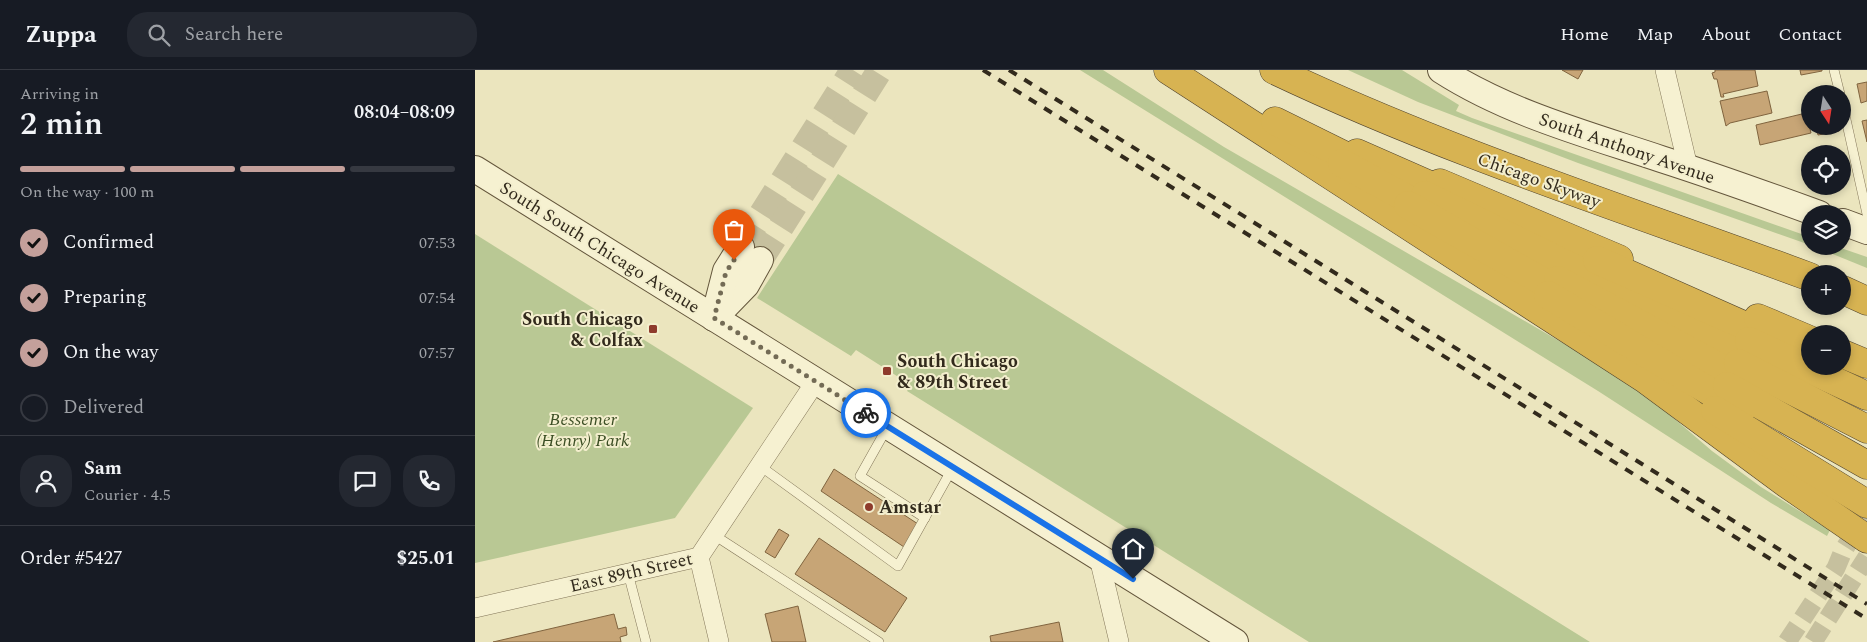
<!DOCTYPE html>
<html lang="en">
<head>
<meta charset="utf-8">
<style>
  body { margin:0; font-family:Spectral,serif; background:#242831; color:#f1f3f6; height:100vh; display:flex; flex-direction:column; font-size:19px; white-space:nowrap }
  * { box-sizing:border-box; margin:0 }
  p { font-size:16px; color:#9ea1a6 }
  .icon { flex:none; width:28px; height:28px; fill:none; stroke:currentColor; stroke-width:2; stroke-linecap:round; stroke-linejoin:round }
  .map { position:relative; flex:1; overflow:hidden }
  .side { display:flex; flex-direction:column; background:#171b24; width:475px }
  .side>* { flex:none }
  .needle { width:32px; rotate:168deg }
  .fabs { position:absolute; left:1326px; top:15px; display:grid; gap:10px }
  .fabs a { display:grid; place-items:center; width:50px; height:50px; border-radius:50%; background:#171b24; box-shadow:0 2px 8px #0003; font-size:25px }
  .pin { position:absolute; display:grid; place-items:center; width:42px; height:42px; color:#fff; margin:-51px -21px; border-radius:50% 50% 50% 0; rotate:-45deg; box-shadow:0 0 5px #0007 }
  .pin .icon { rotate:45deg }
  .courier { position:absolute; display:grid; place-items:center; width:50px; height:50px; margin:-25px; border:4px solid #1a73e8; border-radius:50%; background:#fff; color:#222; box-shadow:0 1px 6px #0007 }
  .overview em { font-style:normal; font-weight:600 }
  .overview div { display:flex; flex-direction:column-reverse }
  .overview { display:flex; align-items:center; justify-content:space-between; height:85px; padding:0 20px }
  h1 { font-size:32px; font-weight:600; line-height:38px }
  .bar { display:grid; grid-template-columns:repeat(4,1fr); gap:8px 5px; align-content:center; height:60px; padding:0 20px }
  .bar i { height:6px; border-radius:4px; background:#363941 }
  .bar .active { background:#c4a09b }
  .bar p { grid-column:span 4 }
  .line { display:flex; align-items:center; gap:12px; padding:0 20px; border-top:1px solid #363941 }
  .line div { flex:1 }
  .round { display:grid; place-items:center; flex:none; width:52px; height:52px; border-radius:20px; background:#242831 }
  ol { padding:0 20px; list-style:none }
  li { display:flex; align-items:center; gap:15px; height:55px }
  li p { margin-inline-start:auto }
  li .icon { padding:5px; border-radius:50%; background:#c4a09b; color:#111; stroke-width:4 }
  li:last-child { color:#9ea1a6 }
  li i { width:28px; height:28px; border:2px solid #363941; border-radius:50% }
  header { display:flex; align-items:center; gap:30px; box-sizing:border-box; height:70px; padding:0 25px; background:#171b24; border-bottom:1px solid #363941 }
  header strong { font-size:24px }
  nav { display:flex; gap:28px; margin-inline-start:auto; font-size:18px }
  .search { width:350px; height:45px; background:#242831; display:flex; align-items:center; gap:12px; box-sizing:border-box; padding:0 18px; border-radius:20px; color:#9ea1a6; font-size:19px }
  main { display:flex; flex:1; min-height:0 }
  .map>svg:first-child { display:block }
  .green { fill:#b9c894 }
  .building { fill:#c7a576; stroke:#80643f }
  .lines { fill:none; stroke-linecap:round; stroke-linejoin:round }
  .street-tunnel { stroke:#c6c09e; stroke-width:19; stroke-dasharray:19 9; stroke-linecap:butt }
  .secondary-tunnel { stroke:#c6c09e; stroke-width:26; stroke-dasharray:26 13; stroke-linecap:butt }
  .lane-casing { stroke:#827558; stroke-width:10 }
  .street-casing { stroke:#827558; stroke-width:20 }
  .secondary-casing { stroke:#64563c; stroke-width:28 }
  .highway-casing { stroke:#50432d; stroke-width:29 }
  .lane { stroke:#f6f1d1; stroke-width:9 }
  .street { stroke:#f6f1d1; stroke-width:19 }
  .secondary { stroke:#f6f1d1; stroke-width:26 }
  .highway { stroke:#d7b352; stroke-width:28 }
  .rail { stroke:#322a1c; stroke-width:4; stroke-dasharray:9 9; stroke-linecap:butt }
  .done { stroke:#736b55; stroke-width:5; stroke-dasharray:0 9 }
  .route { stroke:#1a73e8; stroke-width:6 }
  .poi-dot { fill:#8e3b2c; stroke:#f3eecd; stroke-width:2 }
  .labels { text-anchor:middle; stroke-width:4; stroke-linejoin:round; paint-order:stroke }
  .street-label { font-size:18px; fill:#322a1c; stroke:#f3eecd }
  .poi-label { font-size:18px; font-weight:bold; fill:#322a1c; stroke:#f3eecd; text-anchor:start }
  .park-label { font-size:18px; font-style:italic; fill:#3c4e24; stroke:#f3eecd }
</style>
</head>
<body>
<header>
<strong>Zuppa</strong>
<div class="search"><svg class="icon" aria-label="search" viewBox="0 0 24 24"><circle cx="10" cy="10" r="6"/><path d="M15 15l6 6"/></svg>Search here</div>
<nav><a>Home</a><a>Map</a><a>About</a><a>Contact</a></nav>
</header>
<main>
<section class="side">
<div class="overview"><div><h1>2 min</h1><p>Arriving in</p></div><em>08:04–08:09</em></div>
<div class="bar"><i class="active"></i><i class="active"></i><i class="active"></i><i></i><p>On the way · 100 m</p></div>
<ol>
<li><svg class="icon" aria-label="check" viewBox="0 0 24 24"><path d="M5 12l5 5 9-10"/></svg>Confirmed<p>07:53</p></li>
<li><svg class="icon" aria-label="check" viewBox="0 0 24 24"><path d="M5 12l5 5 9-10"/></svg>Preparing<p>07:54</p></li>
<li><svg class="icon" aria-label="check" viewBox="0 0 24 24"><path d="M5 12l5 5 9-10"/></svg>On the way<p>07:57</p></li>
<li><i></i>Delivered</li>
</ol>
<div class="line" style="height:90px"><a class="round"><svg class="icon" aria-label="person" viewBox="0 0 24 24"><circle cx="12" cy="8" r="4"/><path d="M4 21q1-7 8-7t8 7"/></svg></a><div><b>Sam</b><p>Courier · 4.5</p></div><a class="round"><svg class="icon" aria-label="chat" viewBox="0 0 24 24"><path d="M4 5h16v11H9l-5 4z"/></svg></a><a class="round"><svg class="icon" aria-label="phone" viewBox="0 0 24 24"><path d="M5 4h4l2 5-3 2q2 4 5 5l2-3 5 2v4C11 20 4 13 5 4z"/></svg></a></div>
<div class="line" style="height:65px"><div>Order #5427</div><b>$25.01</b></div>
</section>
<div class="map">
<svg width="1392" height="572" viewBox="0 0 1392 572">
  <rect width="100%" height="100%" fill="#ebe5be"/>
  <g class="green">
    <path d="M605,0h23l121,77 394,228 51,39 43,37 49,36 69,43 -3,6 -56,-33 -173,-112z"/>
    <path d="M873,0h54l57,35 -3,6 16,7 338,119v8l-232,-82 -160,-61z"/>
    <path d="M363,104l752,468h-281l-402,-251 4,-6 -55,-35 -5,6 -94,-58z"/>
    <path d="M0,164l278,174 -78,110 -200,45z"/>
    <path d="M1338,176h22l32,11v11z"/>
  </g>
  <g class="building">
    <path d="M1087,0h21l-5,9z"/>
    <path d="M1240,0h40l3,16 -35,8 1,3h-3l-4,-18h-3l-2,-6 3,-1z"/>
    <path d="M1325,0h22v1l-21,4z"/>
    <path d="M1392,12v19l-6,2 -4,-19z"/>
    <path d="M1292,21l5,22 -42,10 -4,3 -6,-25z"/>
    <path d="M1331,43l5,20 -51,12 -4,-20z"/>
    <path d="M1392,50v22l-5,-21z"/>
    <path d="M1341,56h22l1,5 -21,4z"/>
    <path d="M359,399l84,55 -14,23 -83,-56z"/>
    <path d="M304,459l10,6 -14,23 -10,-6z"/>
    <path d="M344,468l88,60 -22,34 -90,-58z"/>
    <path d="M323,536l8,36h-34l-7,-28z"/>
    <path d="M139,544l4,15 8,-2 1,8 -7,2 1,5h-128z"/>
    <path d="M584,552l4,20h-72l-1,-6z"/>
  </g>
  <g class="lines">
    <g class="street-tunnel">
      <path d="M1312,572l49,-74 7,-17 24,-38"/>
      <path d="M1338,572l54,-85"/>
    </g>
    <g class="secondary-tunnel">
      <path d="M266,177l112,-177"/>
      <path d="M285,190l120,-190"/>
    </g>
    <g class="lane-casing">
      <g id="lane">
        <path d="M1359,0l6,24"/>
        <path d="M1368,36l24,108"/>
        <path d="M412,358l-27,48 65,42"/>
        <path d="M285,396l138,100 54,-97"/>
        <path d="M239,465l165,107"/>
        <path d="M153,503l18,69"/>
      </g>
    </g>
    <g class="street-casing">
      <g id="street">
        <path d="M1190,0l23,97"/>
        <path d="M224,487l20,85"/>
        <path d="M624,488l20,84"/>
        <path d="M0,538l224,-51 117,-176"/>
      </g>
    </g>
    <g class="secondary-casing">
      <g id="secondary">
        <path d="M966,0c67,43 145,64 220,89 53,17 106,36 158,55"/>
        <path d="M0,99l760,473"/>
        <path d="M1368,152l24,9"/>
        <path d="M241,246l30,-31 14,-25"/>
        <path d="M239,248l12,-47 15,-24"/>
      </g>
    </g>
    <g class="highway-casing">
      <g id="highway">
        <path d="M693,0l477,309 142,105 80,55"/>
        <path d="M799,0c175,83 355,140 536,207"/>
        <path d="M800,51l89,44"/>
        <path d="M882,83l91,40"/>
        <path d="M867,93l86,47"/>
        <path d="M965,113l179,76"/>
        <path d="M950,125l338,166"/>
        <path d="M933,135l162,92"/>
        <path d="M1122,190l178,79"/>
        <path d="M1083,210l195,105"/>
        <path d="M1368,220l24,11"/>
        <path d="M1073,225l193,115"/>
        <path d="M1283,248l52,22"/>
        <path d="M1274,271l118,55"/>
        <path d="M1368,284l24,10"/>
        <path d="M1263,293l129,66"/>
        <path d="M1252,316l140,79"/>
        <path d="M1240,340l152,94"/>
      </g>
    </g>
    <use href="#lane" class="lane"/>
    <use href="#street" class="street"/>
    <use href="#secondary" class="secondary"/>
    <use href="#highway" class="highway"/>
    <g class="rail">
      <path d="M508,0l884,549"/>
      <path d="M534,0l858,534"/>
    </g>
  </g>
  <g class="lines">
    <path class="done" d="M259,190l-8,12 -12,46 152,95"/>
    <path class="route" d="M391,343l267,166"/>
  </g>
  <g class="poi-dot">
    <rect x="173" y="254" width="10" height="10" rx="2.5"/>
    <rect x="407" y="296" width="10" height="10" rx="2.5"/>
    <circle cx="394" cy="437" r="5"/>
  </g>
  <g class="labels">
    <g class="street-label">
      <text transform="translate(1152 78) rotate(19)" y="6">South Anthony Avenue</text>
      <text transform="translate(1064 110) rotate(20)" y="6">Chicago Skyway</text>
      <text transform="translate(125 177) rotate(32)" y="6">South South Chicago Avenue</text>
      <text transform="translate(156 502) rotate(-13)" y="6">East 89th Street</text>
    </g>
    <g class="poi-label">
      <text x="168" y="255" text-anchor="end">South Chicago<tspan x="168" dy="21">&amp; Colfax</tspan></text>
      <text x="422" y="297">South Chicago<tspan x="422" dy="21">&amp; 89th Street</tspan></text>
      <text x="404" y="443">Amstar</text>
    </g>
    <g class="park-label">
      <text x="108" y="355">Bessemer<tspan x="108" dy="21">(Henry) Park</tspan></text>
    </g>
  </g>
</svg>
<div class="fabs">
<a><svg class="needle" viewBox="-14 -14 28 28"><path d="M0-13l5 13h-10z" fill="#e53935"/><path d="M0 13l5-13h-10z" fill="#9ea1a6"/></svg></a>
<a><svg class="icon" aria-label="locate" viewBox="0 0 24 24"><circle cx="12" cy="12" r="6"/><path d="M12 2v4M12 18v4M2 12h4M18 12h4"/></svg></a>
<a><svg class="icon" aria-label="layers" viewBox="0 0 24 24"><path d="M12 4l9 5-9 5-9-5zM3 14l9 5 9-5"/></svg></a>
<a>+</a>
<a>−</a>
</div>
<div class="pin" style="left:259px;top:190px;background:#ea580c"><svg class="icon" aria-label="bag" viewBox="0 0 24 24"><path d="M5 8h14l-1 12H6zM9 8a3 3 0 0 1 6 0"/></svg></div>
<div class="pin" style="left:658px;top:509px;background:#1f2937"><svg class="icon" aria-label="home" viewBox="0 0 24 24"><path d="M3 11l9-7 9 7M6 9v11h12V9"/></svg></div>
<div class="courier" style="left:391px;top:343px"><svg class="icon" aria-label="bike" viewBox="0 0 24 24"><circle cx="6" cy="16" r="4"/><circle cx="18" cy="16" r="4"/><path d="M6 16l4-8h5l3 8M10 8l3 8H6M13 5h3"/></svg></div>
</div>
</main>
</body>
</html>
